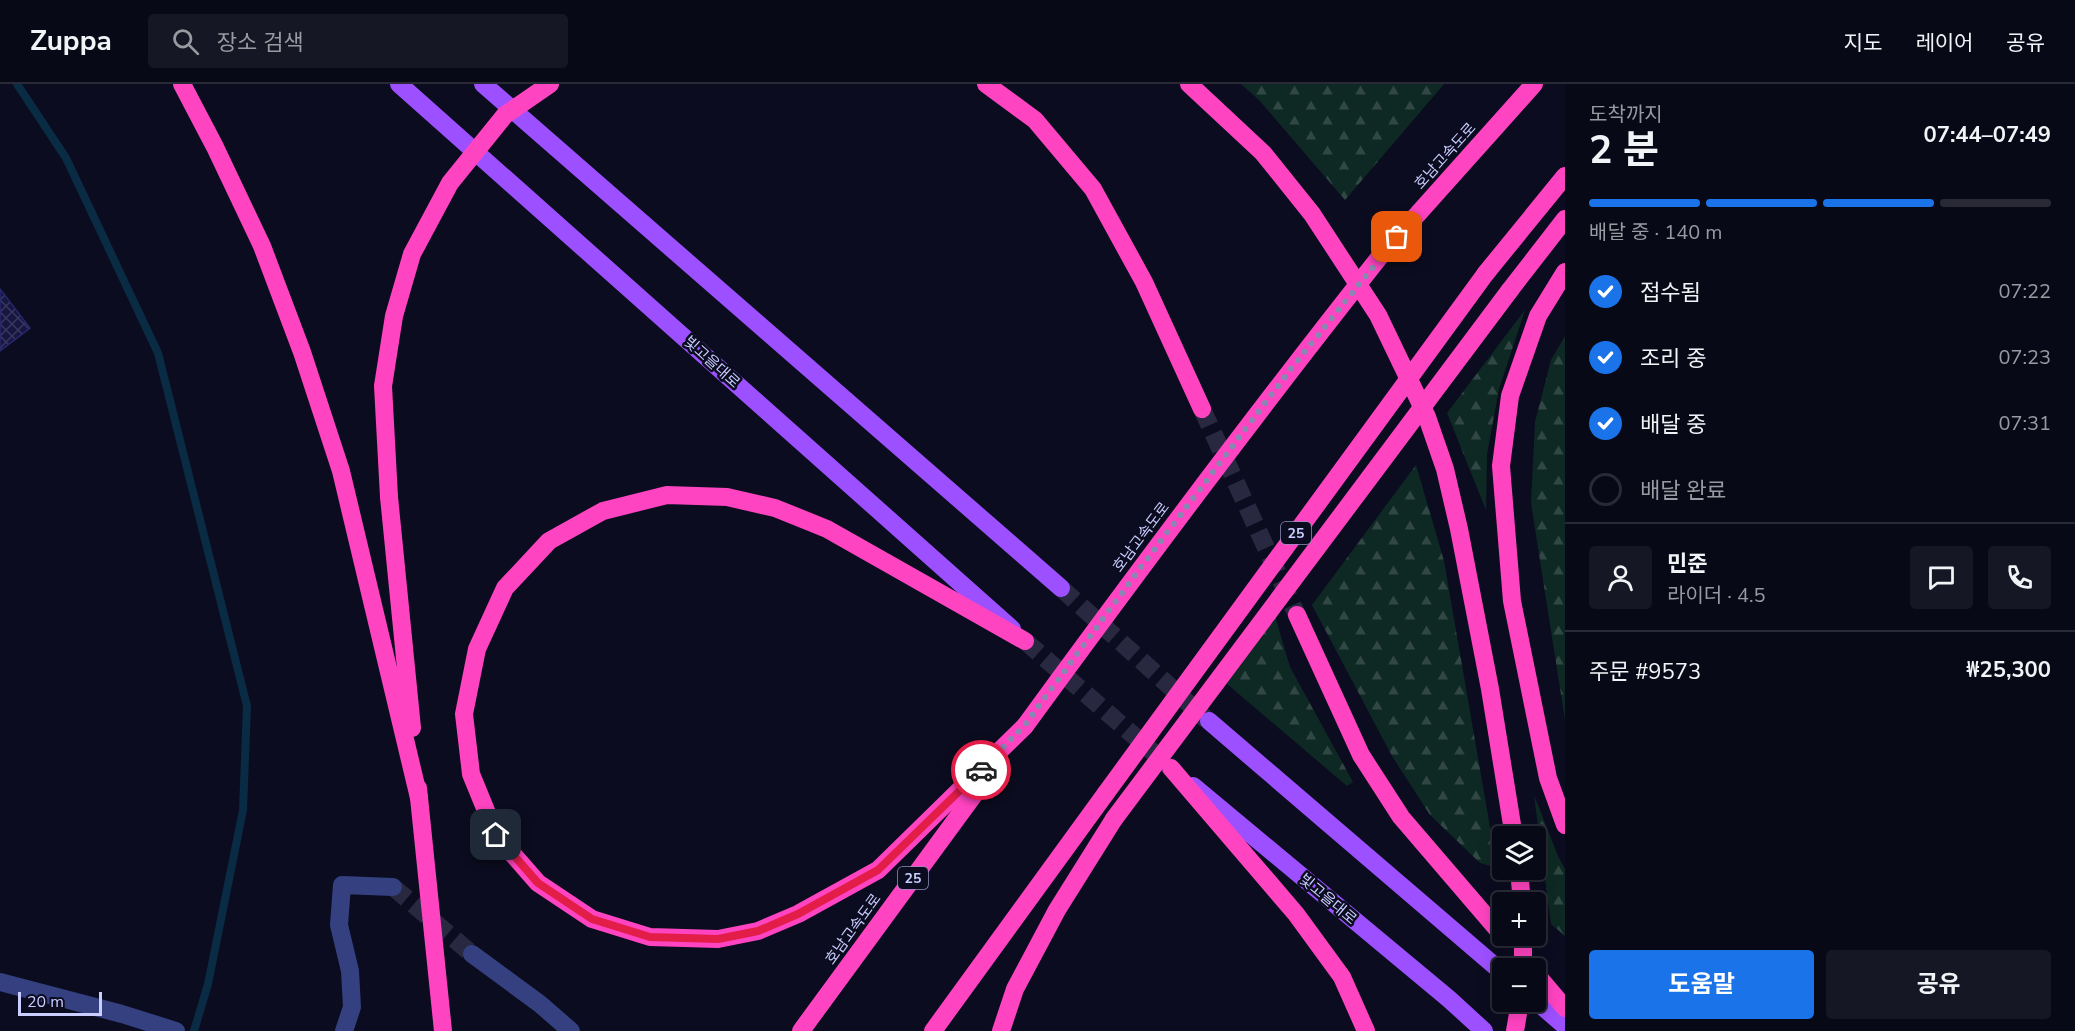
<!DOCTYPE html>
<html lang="ko">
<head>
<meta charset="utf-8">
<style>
  body { margin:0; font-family:"Nunito Sans","Noto Sans KR",sans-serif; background:#161724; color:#f1f3f6; height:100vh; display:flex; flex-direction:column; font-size:22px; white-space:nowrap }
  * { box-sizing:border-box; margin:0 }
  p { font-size:20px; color:#989aa1 }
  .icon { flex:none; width:33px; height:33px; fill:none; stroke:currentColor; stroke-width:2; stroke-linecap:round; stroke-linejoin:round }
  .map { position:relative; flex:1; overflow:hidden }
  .sheet { display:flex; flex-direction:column; background:#080917; width:510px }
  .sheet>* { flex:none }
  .buttons { position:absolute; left:1492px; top:742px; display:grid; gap:12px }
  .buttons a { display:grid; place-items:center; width:54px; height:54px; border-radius:6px; background:#080917; box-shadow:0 3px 15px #0003,0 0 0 2px #292a36; font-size:30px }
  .scale { position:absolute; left:18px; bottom:15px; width:84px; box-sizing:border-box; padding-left:6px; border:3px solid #c9cdff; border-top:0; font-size:16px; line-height:21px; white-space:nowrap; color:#c9cdff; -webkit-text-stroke:4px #0b0c1f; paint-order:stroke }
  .pin { position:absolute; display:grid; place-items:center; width:51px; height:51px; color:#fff; margin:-26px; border-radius:12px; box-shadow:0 3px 9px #0006 }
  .courier { position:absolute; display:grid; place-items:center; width:60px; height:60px; margin:-30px; border:4px solid #e11d48; border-radius:50%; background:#fff; color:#222; box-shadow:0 2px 8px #0007 }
  .summary em { font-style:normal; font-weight:700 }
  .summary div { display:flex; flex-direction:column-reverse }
  .summary { display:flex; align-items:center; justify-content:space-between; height:102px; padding:0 24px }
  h1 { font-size:39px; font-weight:700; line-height:45px }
  .bar { display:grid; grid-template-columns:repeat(4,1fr); gap:9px 6px; align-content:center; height:72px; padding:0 24px }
  .bar i { height:8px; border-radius:4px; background:#292a36 }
  .bar .current { background:#1a73e8 }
  .bar p { grid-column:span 4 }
  .line { display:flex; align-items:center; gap:15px; padding:0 24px; border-top:2px solid #292a36 }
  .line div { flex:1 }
  .round { display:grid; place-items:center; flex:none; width:63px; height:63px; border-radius:6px; background:#161724 }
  ol { padding:0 24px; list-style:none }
  li { display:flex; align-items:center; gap:18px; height:66px }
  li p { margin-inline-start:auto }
  li .icon { padding:6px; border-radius:50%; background:#1a73e8; color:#fff; stroke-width:4 }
  li:last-child { color:#989aa1 }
  li i { width:33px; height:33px; border:3px solid #292a36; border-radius:50% }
  .primary-button { display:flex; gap:12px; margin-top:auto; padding:12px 24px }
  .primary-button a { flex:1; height:69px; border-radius:6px; background:#1a73e8; color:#fff; font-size:24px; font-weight:700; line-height:69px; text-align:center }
  .primary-button a+a { background:#161724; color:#f1f3f6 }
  header { display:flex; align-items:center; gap:36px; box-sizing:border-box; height:84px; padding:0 30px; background:#080917; border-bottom:2px solid #292a36 }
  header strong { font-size:28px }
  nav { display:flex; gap:33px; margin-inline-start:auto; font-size:21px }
  .search { width:420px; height:54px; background:#161724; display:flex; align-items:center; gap:15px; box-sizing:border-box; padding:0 21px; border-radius:6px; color:#989aa1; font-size:22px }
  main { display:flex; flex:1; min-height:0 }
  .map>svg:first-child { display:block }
  .forest { fill:url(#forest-firs) }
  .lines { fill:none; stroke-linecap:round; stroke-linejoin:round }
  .stream { stroke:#0a2b44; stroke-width:8 }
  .building { fill:url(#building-cross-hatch); stroke:#28276e; stroke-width:1.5 }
  .minor-tunnel { stroke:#282941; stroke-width:18; stroke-dasharray:18 9; stroke-linecap:butt }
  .major-tunnel { stroke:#282941; stroke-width:18; stroke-dasharray:18 9; stroke-linecap:butt }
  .highway-tunnel { stroke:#282941; stroke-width:18; stroke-dasharray:18 9; stroke-linecap:butt }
  .minor { stroke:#344080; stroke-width:18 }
  .major { stroke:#9c50ff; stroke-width:18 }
  .highway { stroke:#ff44c1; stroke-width:18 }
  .highway-bridge { stroke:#ff44c1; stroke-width:18 }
  .done { stroke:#8689b1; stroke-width:6; stroke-dasharray:0 10.8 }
  .route { stroke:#e11d48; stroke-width:8 }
  .labels { text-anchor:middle; stroke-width:5; stroke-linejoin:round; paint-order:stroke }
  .shield { fill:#0b0c1f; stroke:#9093bc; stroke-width:1.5 }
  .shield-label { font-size:14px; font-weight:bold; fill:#c9cdff }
  .street-label { font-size:15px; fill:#c9cdff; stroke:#0b0c1f }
</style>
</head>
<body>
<header>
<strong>Zuppa</strong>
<div class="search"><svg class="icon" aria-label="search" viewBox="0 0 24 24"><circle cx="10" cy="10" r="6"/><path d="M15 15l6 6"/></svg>장소 검색</div>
<nav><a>지도</a><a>레이어</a><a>공유</a></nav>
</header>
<main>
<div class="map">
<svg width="1565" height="947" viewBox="0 0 1565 947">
  <defs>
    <pattern id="forest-firs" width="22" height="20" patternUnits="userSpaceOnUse" patternTransform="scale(1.5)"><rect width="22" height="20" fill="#0e2923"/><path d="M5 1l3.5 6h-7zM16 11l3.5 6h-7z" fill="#304744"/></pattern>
    <pattern id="building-cross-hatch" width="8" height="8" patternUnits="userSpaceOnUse" patternTransform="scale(1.5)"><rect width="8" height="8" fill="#171641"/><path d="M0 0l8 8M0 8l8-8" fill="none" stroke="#37375e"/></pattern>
  </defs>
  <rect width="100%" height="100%" fill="#0b0c1f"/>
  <g class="forest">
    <path d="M1241,0h203l-99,116 -86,-100z"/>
    <path d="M1525,226l-26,79 -12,65 -1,56 -39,-97z"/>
    <path d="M1565,252v384l-34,-217 4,-81 16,-62z"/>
    <path d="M1416,381l28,96 53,307 -17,-5 -50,-48 -38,-59 -80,-151z"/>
    <path d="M1275,532l15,51 63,115 -6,4 -121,-103z"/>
    <path d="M1534,711l24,61 7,13v67l-14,-12z"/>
  </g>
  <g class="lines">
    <path class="stream" d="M17,0l49,74 92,195 89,353 -4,104 -35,174 -14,47"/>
  </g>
  <path class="building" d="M0,205l30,39 -30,23z"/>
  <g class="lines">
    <path class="minor-tunnel" d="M393,803l79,67"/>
    <g class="major-tunnel">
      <path d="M1061,504l146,132"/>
      <path d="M1025,557l146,127"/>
    </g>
    <path class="highway-tunnel" d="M1202,325l95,206"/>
    <g class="minor">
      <path d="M472,870l68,50 31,27"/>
      <path d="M0,898l122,32 54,17"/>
      <path d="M344,947l8,-24 -2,-36 -11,-46 3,-40 51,2"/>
    </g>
    <g class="major">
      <path d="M399,0l613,545"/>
      <path d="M483,0l578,504"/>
      <path d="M1209,637l294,252"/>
      <path d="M1193,702l256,213 35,32"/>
      <path d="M1536,917l29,25"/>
    </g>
    <g class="highway">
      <path d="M182,0l33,63 47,99 40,106 39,119 78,327"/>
      <path d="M986,0l49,36 58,69 51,93 58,127"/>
      <path d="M1189,0l74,69 49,61 66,101 49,102 18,52 14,60 31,160 24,148"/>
      <path d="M1382,170l152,-170"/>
      <path d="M1565,188l-27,44 -28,80 -9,70 11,135 36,177 17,47"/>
      <path d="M1486,189l79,-97"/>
      <path d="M1510,206l55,-71"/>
      <path d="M389,413l23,231"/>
      <path d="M1297,531l64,140 40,62 102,119"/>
      <path d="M1025,642l-147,144 -80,44 -40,17 -40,8 -68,-2 -58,-18 -54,-36 -42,-48 -25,-61 -7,-60 13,-65 28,-61 44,-47 54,-30 64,-16 60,2 48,11 52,21 198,112"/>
      <path d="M1171,684l125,146 46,63 24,54"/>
      <path d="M418,704l25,243"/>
      <path d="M1519,786l3,33"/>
      <path d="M1536,890l29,34"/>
      <path d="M801,947l189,-258"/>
      <path d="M933,947l173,-238"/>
      <path d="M1001,947l14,-42 42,-79 57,-91"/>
      <path d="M1515,947l5,-29"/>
    </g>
    <g class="highway-bridge">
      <path d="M389,413l-6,-111 11,-70 18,-62 38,-71 55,-68 45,-31"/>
      <path d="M1025,642c116,-159 234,-317 357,-472"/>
      <path d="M1106,709l380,-520"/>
      <path d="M1114,735l396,-529"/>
      <path d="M1523,885v-33"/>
    </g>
  </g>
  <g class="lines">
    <path class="done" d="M981,686l43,-44 117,-159 149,-197 107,-133"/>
    <path class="route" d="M496,751l42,48 54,36 58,18 68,2 40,-8 40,-17 80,-44 103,-100"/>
  </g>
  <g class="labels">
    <g class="shield">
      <rect x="1281" y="438" width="30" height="22" rx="4.5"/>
      <rect x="898" y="783" width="30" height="22" rx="4.5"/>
    </g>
    <g class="shield-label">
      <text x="1296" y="454">25</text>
      <text x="913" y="799">25</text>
    </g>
    <g class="street-label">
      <text transform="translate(1445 72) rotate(-48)" y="5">호남고속도로</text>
      <text transform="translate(712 278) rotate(42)" y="5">빛고을대로</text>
      <text transform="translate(1141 453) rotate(-53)" y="5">호남고속도로</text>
      <text transform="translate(1328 815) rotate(40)" y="5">빛고을대로</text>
      <text transform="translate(853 845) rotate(-54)" y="5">호남고속도로</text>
    </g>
  </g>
</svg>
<div class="buttons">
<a><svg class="icon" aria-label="layers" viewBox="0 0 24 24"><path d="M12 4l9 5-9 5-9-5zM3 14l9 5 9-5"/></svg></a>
<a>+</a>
<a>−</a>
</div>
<div class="scale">20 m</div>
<div class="pin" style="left:1397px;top:153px;background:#ea580c"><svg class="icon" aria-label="bag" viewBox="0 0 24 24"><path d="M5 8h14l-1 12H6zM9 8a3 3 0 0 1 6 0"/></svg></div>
<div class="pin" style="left:496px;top:751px;background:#1f2937"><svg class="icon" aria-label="home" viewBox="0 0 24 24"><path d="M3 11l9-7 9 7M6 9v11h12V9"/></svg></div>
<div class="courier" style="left:981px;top:686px"><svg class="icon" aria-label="car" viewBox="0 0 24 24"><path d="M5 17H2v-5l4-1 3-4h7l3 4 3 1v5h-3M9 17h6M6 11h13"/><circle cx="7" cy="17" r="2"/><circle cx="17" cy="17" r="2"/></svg></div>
</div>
<section class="sheet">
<div class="summary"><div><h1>2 분</h1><p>도착까지</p></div><em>07:44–07:49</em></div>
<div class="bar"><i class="current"></i><i class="current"></i><i class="current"></i><i></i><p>배달 중 · 140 m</p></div>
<ol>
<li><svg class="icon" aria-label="check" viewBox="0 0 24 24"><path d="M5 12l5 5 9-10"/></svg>접수됨<p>07:22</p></li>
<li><svg class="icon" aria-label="check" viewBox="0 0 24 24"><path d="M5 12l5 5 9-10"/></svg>조리 중<p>07:23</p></li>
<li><svg class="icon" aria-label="check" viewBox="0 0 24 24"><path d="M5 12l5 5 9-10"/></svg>배달 중<p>07:31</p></li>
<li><i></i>배달 완료</li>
</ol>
<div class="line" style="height:108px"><a class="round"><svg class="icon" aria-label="person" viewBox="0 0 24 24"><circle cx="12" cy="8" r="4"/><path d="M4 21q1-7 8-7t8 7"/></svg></a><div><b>민준</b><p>라이더 · 4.5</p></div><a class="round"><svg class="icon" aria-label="chat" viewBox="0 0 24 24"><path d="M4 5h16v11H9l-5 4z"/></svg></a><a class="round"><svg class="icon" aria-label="phone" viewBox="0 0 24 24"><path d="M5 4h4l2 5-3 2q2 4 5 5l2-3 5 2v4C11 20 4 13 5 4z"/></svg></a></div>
<div class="line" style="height:78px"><div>주문 #9573</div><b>₩25,300</b></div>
<div class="primary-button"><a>도움말</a><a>공유</a></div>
</section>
</main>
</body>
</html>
